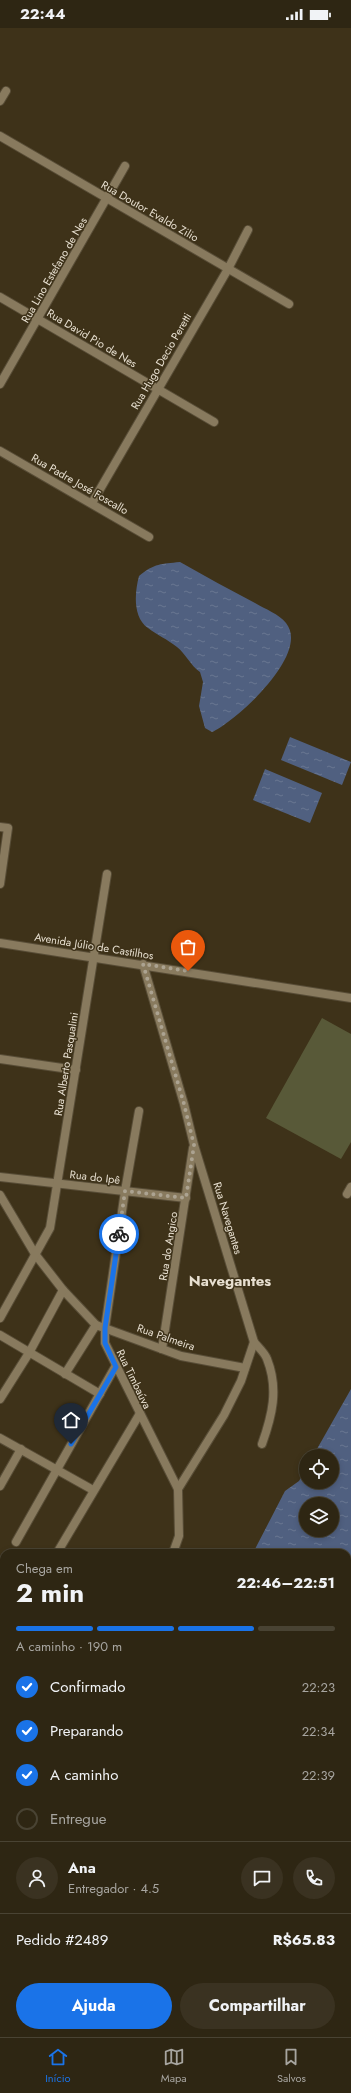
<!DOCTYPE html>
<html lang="pt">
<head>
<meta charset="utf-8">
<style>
  body { margin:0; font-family:Jost,sans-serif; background:#3a3221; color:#f1f3f6; height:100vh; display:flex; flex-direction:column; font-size:15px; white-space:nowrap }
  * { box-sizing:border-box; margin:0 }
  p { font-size:13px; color:#a7a5a0 }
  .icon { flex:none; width:22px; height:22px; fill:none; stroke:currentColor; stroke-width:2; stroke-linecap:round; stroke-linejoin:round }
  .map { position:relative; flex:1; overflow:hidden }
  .details { position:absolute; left:0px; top:1521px; width:351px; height:488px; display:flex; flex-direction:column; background:#2e2613; border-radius:12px 12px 0 0; box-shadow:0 2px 6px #0003,0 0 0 1px #494333 }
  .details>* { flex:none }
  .buttons { position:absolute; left:299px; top:1421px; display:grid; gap:8px }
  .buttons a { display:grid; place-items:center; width:40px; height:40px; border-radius:50%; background:#2e2613; box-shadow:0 2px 6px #0003,0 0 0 1px #494333; font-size:20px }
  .pin { position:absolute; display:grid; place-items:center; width:34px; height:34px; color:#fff; margin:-41px -17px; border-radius:50% 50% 50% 0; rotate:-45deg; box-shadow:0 0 4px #0007 }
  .pin .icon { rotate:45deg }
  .courier { position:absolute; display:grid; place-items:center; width:40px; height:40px; margin:-20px; border:3px solid #1a73e8; border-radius:50%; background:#fff; color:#222; box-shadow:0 1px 5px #0007 }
  .summary em { font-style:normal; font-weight:700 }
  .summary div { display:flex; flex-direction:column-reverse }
  .summary { display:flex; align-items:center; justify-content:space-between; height:68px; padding:0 16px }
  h1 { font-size:26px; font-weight:700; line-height:30px }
  .bar { display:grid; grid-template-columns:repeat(4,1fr); gap:6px 4px; align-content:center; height:48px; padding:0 16px }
  .bar i { height:5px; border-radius:3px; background:#494333 }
  .bar .current { background:#1a73e8 }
  .bar p { grid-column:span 4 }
  .line { display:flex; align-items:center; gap:10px; padding:0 16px; border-top:1px solid #494333 }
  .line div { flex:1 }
  .round { display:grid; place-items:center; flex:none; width:42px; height:42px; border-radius:21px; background:#3a3221 }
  ol { padding:0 16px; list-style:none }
  li { display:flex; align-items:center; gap:12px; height:44px }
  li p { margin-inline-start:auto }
  li .icon { padding:4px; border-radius:50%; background:#1a73e8; color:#fff; stroke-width:4 }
  li:last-child { color:#a7a5a0 }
  li i { width:22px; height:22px; border:2px solid #494333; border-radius:50% }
  .button { display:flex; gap:8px; margin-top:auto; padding:8px 16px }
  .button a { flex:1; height:46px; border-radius:24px; background:#1a73e8; color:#fff; font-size:16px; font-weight:700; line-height:46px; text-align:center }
  .button a+a { background:#3a3221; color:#f1f3f6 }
  .status { display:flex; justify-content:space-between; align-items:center; height:28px; padding:0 20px; background:#2e2613; direction:ltr }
  .status svg { height:11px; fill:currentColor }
  .tabs { display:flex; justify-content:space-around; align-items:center; height:56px; border-top:1px solid #494333; background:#2e2613; font-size:11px; color:#a7a5a0 }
  .tabs a { display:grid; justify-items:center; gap:2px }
  .tabs .current { color:#1a73e8 }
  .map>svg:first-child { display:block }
  .garden { fill:#585938 }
  .water { fill:url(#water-ripples); fill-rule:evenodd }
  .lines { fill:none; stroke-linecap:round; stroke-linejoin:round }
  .minor-casing { stroke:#584d37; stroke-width:10 }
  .minor { stroke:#887a5e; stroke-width:8 }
  .done { stroke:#aca391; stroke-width:4; stroke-dasharray:0 7.2 }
  .route { stroke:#1a73e8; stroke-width:5 }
  .labels { text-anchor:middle; stroke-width:3; stroke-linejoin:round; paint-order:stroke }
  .street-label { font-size:11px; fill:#e8e0d1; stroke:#3e3219 }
  .district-label { font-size:15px; font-weight:bold; fill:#e8e0d1; stroke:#3e3219 }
</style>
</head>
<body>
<div class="status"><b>22:44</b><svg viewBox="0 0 49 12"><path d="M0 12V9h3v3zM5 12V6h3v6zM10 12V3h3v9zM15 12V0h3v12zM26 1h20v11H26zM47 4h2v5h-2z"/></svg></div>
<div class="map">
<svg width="351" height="2009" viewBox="0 0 351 2009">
  <defs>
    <pattern id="water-ripples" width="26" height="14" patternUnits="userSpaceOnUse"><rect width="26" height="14" fill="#506080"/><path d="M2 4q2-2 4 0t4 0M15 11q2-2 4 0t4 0" fill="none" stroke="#697691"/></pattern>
  </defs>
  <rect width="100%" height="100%" fill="#3e3219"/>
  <path class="garden" d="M322,990l29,16v108l-10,17 -75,-41z"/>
  <g class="water">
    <path d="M180,534c25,14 50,28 75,41 10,6 24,11 31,20 25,31 -50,98 -74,109l-7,-4 -6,-22 4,-24 -3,-10c-10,-7 -14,-18 -23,-25 -10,-8 -20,-12 -29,-19 -16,-11 -13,-37 -9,-52 16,-13 22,-12 41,-14z"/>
    <path d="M290,709l61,25 -9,23 -61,-25z"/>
    <path d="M265,741l57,24 -12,30 -57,-23z"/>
    <path d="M351,1361v414l-4,4v-254h-94l32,-62 14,-10 7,-12v13h26v-26h-19zM306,1476h26v26h-26z"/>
    <path d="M4,1903v102h196l-4,4h-196v-101z"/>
  </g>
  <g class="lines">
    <g class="minor-casing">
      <g id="minor">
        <path d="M0,73l6,-10"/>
        <path d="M0,108l289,168"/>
        <path d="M0,269l214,125"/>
        <path d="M0,356l125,-218"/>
        <path d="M0,423l149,86"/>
        <path d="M92,475l136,-234 20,-39"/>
        <path d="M0,799l8,1 -8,56"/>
        <path d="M0,915l351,55"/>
        <path d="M143,936l41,140 10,41 60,197 -13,39 -17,34 -46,74"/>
        <path d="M0,1031l76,11"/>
        <path d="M139,1083l-14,80 -20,137v15l73,146 1,47 -6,17"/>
        <path d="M0,1149l186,21"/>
        <path d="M347,1166l4,-7"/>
        <path d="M0,1167l35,59 28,36 33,35 85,31 64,12"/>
        <path d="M0,1290l50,-90 57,-354"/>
        <path d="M0,1307l100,59"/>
        <path d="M254,1314c4,5 11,11 13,17 12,30 5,57 -5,85"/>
        <path d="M162,1321l31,-201"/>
        <path d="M65,1346l31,-49"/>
        <path d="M0,1371l29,-46 34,-63"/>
        <path d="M0,1410l93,52"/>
        <path d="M0,1458l21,-37"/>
        <path d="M16,1514l99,-175"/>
        <path d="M57,1525l82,-138"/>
      </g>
    </g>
    <use href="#minor" class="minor"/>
  </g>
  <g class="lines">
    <path class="done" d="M119,1206l6,-43 61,7 8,-53 -10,-41 -41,-140 45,7"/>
    <path class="route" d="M71,1416l45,-77 -11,-24v-15l14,-94"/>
  </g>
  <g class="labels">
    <g class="street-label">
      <text transform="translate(150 183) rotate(30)" y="4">Rua Doutor Evaldo Zilio</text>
      <text transform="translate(54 242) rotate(-60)" y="4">Rua Lino Estefano de Nes</text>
      <text transform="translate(92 310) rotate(31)" y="4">Rua David Pio de Nes</text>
      <text transform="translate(161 333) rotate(-60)" y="4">Rua Hugo Decio Peretti</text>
      <text transform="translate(80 456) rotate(30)" y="4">Rua Padre José Foscallo</text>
      <text transform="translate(94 918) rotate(9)" y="4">Avenida Júlio de Castilhos</text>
      <text transform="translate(66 1036) rotate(-81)" y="4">Rua Alberto Pasqualini</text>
      <text transform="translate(95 1149) rotate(7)" y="4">Rua do Ipê</text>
      <text transform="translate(228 1190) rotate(73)" y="4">Rua Navegantes</text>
      <text transform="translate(168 1218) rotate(-81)" y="4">Rua do Angico</text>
      <text transform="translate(166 1309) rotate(19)" y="4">Rua Palmeira</text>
      <text transform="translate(134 1351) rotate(64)" y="4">Rua Timbaúva</text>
    </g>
    <g class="district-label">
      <text x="230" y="1258">Navegantes</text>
    </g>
  </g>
</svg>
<div class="buttons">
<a><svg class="icon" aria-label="locate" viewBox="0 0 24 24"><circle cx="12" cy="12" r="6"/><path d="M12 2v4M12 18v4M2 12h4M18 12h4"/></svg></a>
<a><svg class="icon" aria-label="layers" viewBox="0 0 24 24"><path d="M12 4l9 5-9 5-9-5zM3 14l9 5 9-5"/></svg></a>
</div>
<div class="pin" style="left:188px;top:943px;background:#ea580c"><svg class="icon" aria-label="bag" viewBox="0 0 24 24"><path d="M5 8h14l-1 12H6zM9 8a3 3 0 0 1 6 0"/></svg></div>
<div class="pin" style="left:71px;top:1416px;background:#1f2937"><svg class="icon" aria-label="home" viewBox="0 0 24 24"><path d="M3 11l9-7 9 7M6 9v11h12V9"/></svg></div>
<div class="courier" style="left:119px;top:1206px"><svg class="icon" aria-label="bike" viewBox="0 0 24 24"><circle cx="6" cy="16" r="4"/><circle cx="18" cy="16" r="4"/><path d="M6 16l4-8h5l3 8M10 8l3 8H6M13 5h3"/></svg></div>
<section class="details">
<div class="summary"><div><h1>2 min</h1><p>Chega em</p></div><em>22:46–22:51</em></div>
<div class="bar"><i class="current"></i><i class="current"></i><i class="current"></i><i></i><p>A caminho · 190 m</p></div>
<ol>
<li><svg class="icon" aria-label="check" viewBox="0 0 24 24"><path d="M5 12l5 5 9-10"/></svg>Confirmado<p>22:23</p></li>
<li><svg class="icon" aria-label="check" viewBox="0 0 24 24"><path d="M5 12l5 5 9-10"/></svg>Preparando<p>22:34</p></li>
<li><svg class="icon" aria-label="check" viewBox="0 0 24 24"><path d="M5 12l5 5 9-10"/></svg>A caminho<p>22:39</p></li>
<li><i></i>Entregue</li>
</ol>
<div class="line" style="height:72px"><a class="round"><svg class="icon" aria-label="person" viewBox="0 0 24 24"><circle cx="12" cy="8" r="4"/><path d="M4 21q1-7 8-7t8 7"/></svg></a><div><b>Ana</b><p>Entregador · 4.5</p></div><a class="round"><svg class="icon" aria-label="chat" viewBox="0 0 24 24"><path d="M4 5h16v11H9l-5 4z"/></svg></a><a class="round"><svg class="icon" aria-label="phone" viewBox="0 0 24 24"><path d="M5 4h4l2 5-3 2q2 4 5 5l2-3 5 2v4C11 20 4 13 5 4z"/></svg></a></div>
<div class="line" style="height:52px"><div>Pedido #2489</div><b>R$65.83</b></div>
<div class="button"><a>Ajuda</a><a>Compartilhar</a></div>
</section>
</div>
<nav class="tabs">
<a class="current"><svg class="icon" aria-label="home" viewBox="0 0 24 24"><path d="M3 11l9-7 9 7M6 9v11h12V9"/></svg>Início</a>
<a><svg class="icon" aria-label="map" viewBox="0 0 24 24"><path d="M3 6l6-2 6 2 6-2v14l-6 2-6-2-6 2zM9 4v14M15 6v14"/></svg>Mapa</a>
<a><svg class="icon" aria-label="saved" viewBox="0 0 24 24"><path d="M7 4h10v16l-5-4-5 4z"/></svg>Salvos</a>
</nav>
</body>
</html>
